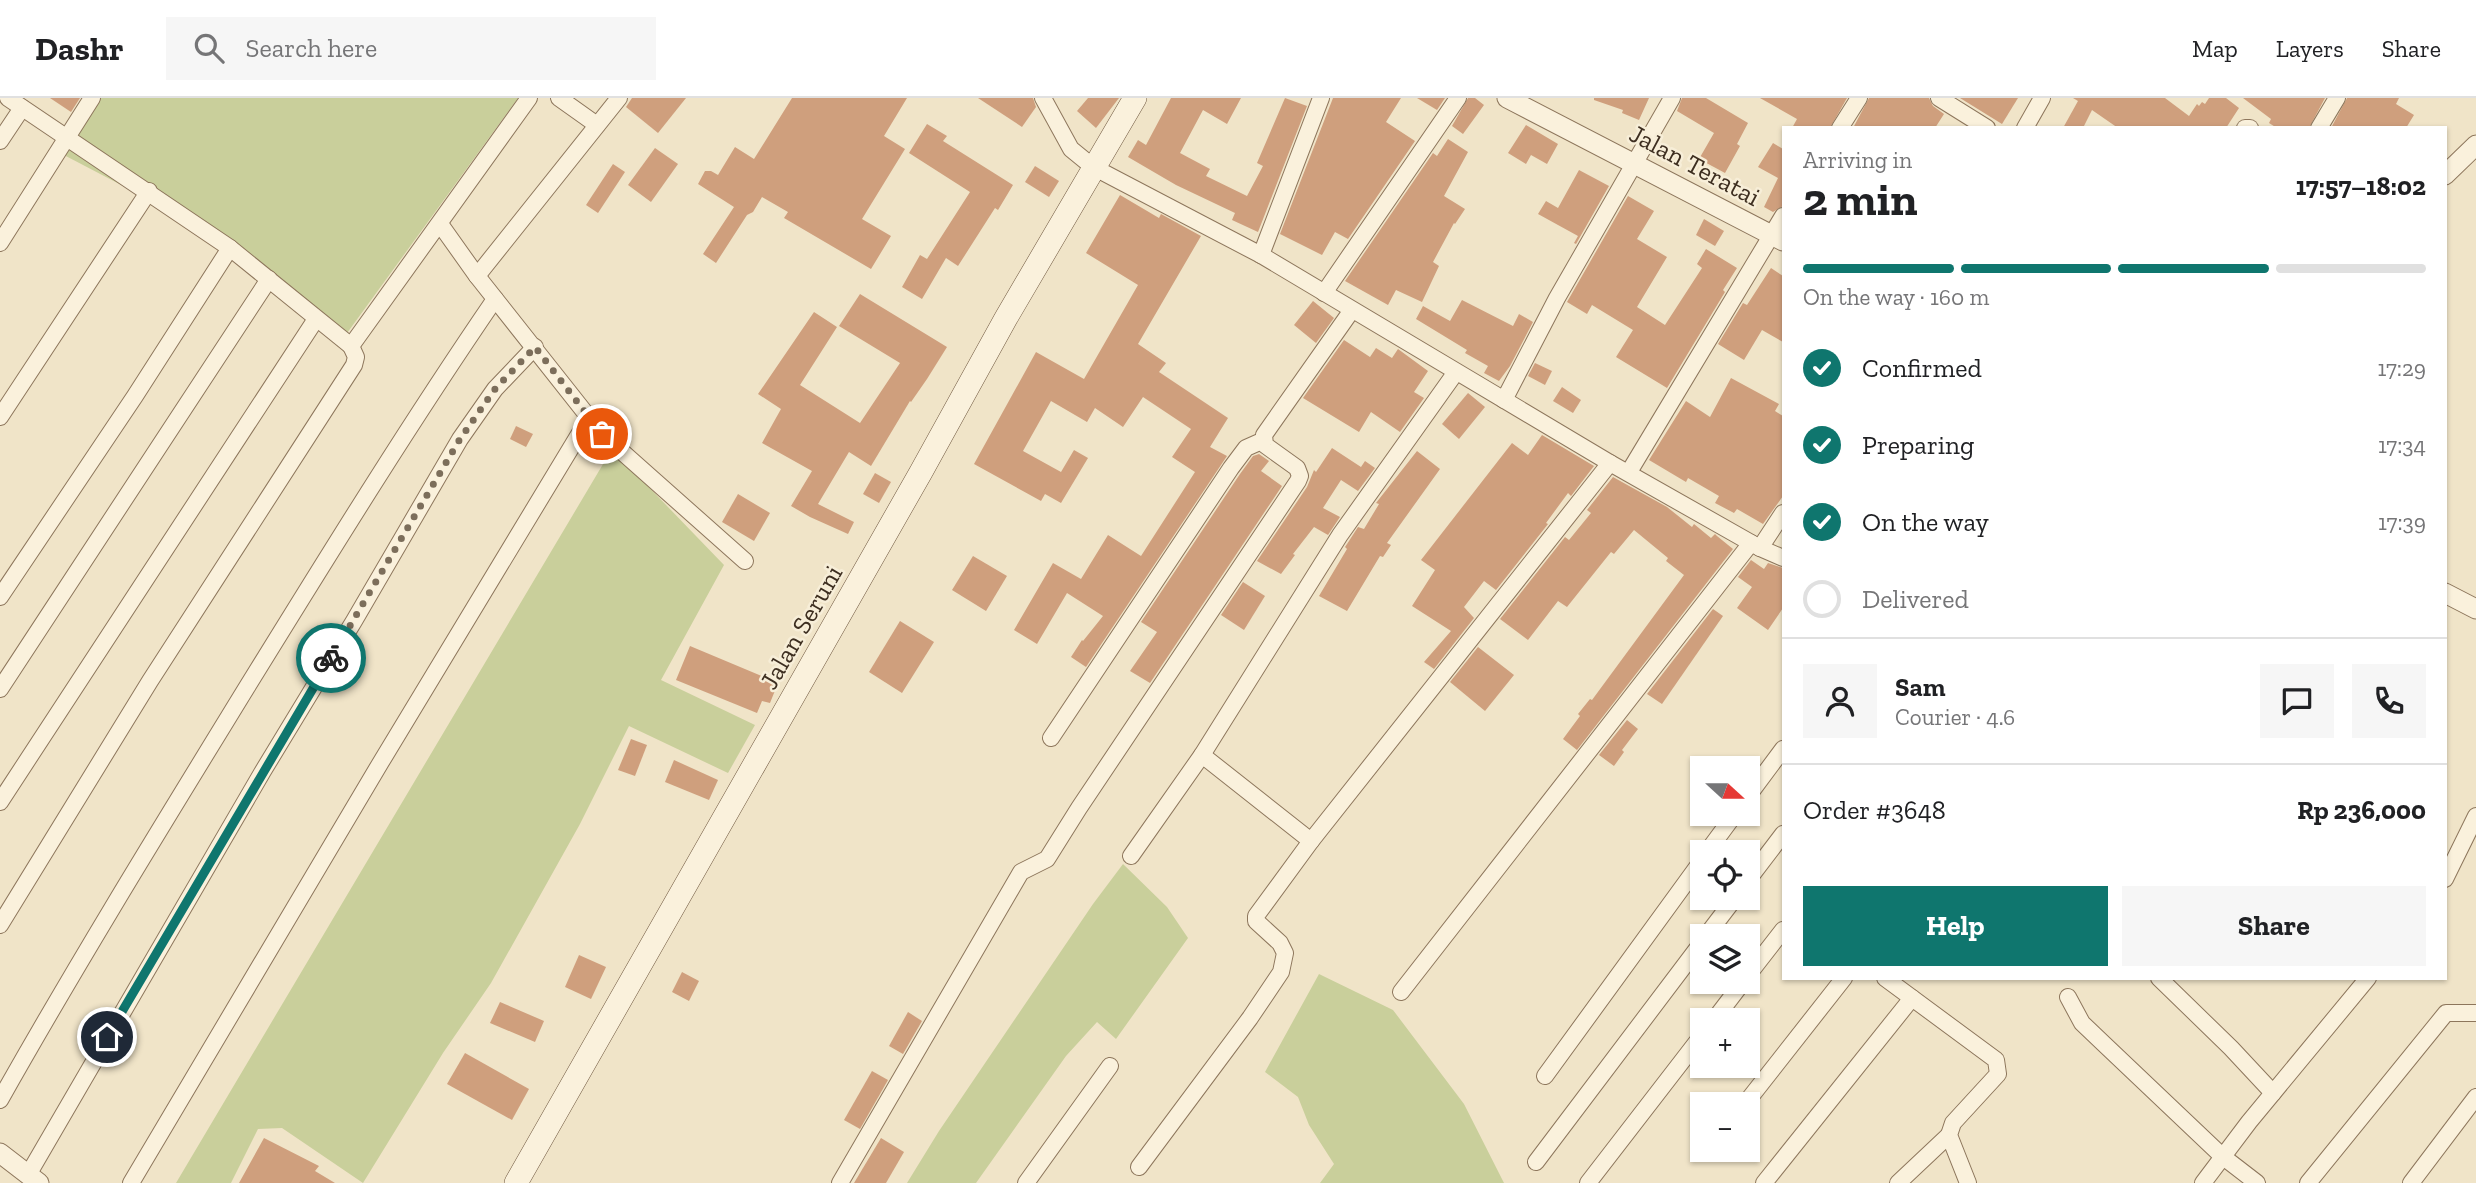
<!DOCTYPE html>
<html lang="en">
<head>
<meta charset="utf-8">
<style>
  body { margin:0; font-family:"Zilla Slab",serif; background:#f6f6f6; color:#202124; height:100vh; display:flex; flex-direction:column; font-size:26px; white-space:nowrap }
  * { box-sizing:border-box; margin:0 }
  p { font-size:23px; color:#757577 }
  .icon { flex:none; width:38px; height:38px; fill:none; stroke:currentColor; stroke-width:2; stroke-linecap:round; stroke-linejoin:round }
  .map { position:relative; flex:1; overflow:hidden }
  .panel { position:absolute; left:1782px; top:28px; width:665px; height:854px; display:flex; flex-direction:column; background:#fff; border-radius:0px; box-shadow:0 2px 5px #0004 }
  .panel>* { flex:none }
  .needle { width:46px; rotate:111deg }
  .buttons { position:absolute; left:1690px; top:658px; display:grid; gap:14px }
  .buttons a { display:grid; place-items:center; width:70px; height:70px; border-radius:0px; background:#fff; box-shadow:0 2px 5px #0004; font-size:35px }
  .pin { position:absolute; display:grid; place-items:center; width:60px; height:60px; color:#fff; margin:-30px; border:4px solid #fff; border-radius:50%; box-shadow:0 2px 7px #0007 }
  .courier { position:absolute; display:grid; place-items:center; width:70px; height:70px; margin:-35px; border:5px solid #0f766e; border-radius:50%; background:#fff; color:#222; box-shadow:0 2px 9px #0007 }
  .headline em { font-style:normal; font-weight:800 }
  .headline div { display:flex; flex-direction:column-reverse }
  .headline { display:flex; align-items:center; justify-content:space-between; height:119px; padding:0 21px }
  h1 { font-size:46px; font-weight:800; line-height:52px }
  .bar { display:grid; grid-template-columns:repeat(4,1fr); gap:10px 7px; align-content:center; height:84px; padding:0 21px }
  .bar i { height:9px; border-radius:5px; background:#e0e0e0 }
  .bar .current { background:#0f766e }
  .bar p { grid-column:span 4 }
  .line { display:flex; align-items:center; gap:18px; padding:0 21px; border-top:2px solid #e0e0e0 }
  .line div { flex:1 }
  .round { display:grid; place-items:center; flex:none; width:74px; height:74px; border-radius:0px; background:#f6f6f6 }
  ol { padding:0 21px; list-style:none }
  li { display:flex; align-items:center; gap:21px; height:77px }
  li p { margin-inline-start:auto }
  li .icon { padding:7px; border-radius:50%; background:#0f766e; color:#fff; stroke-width:4 }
  li:last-child { color:#757577 }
  li i { width:38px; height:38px; border:4px solid #e0e0e0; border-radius:50% }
  .action { display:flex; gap:14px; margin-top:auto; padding:14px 21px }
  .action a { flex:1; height:80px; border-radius:0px; background:#0f766e; color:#fff; font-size:28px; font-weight:800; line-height:80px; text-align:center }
  .action a+a { background:#f6f6f6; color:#202124 }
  header { display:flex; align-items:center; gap:42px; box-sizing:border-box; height:98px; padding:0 35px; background:#fff; border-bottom:2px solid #e0e0e0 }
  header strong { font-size:33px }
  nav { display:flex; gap:38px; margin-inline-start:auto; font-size:24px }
  .search { width:490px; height:63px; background:#f6f6f6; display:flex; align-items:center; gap:18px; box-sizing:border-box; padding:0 24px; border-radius:0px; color:#757577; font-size:26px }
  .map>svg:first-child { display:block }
  .green { fill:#c9cf9b }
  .building { fill:#cf9f7d }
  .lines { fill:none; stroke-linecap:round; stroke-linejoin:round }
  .minor-casing { stroke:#8d765c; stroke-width:18 }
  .tertiary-casing { stroke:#8d765c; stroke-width:21 }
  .secondary-casing { stroke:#6f573f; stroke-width:24 }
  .minor { stroke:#faf1dc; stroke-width:16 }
  .tertiary { stroke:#faf1dc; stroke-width:19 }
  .secondary { stroke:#faf1dc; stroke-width:23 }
  .done { stroke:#7c6e5b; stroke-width:7; stroke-dasharray:0 12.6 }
  .route { stroke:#0f766e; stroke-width:9 }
  .labels { text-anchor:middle; stroke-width:5; stroke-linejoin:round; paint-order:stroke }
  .street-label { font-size:26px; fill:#3d2e20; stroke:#f7eed8 }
</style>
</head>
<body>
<header>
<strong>Dashr</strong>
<div class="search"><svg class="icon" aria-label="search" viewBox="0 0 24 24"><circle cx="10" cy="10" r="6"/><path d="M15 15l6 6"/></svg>Search here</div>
<nav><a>Map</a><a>Layers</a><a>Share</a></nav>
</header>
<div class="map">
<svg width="2476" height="1085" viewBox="0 0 2476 1085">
  <rect width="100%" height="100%" fill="#f0e4c8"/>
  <g class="green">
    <path d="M98,0h420l-176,242 -108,-96 -172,-90z"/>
    <path d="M612,351l112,116 -63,115 94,45 -27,48 -99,-47 -49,98 -89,159 -48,70 -80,130 -81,-55 -24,1 -27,54h-55z"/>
    <path d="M1123,766l44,43 21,31 -72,101 -19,-17 -31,34 -90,127h-69l32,-52 154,-227z"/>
    <path d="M1319,876l74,36 71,94 40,79h-184l14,-19 -25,-39 -11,-28 -33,-25z"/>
  </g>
  <g class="building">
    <path d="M50,0h30l-9,14z"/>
    <path d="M632,0h54l-28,35 -32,-26z"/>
    <path d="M792,0h115l-23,38 21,13 -43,70 29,17 -20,33 -87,-51 4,-6 -26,-15 -9,15 -6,3 -31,48 -13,-9 31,-47 -36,-23 7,-13h6l7,4 17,-28 19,12z"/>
    <path d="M978,0h55l3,9 -14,20z"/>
    <path d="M1088,0h31l-23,30 -19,-17z"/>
    <path d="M1171,0h70l-14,26 -24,-14 -23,43 30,16 -4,7 41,20 16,-30 -6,-3 28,-65 22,8 -49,126 -26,-12 3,-7 -59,-28 -48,-28 10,-17 8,5z"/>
    <path d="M1333,0h68l-15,24 29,19 -67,98 -13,-7 -13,23 -42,-21z"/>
    <path d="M1417,0h28l-8,12z"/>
    <path d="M1468,0h7l9,7 -21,29 -11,-8z"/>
    <path d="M1594,0h55l-10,22 -17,-7 1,-3 -29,-10z"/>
    <path d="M1682,0h24l42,25 -11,21 3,2 -15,27 -26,-14 15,-26 -37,-22z"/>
    <path d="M1760,0h87l-17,30h-38l5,-9z"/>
    <path d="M1869,0h60l4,8 11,8 -9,14h-82z"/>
    <path d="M1960,0h58l-16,26z"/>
    <path d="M2073,0h92l24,18 8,-12 2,2 3,-4 3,2 4,-6h17l13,10 -13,20h-108l-26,-18 -9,18h-20l15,-27z"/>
    <path d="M2243,0h82l-16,30h-32l-8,-5 2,-4z"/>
    <path d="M2347,0h52l-3,6 18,11 -8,13h-75z"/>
    <path d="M927,26l20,12 -4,5 70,44 -15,25 -3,-2 -37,58 -12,-8 -24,41 -20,-12 18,-32 7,4 43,-67 -61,-39z"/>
    <path d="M1526,27l32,19 -11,20 -16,-9 -5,9 -18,-11z"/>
    <path d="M1448,41l20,13 -24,44 21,13 -10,15 -1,-1 -21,39 6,4 -17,36 -26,-12 -8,15 -43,-24 88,-128 4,3z"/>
    <path d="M1773,45l10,6v57l-10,6 -9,-5 14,-29 -20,-11z"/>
    <path d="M655,50l23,16 -27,38 -23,-17z"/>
    <path d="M613,66l12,8 -27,41 -12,-8z"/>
    <path d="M1035,68l24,15 -10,16 -24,-15z"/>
    <path d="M1579,72l30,16 -33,58 -2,-1 4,-7 -40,-22 8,-13 12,7z"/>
    <path d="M1120,97l39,23 2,-4 40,22 -63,108 28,19 -7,9 69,46 -18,29 17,9 -141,211 -15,-10 11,-17 1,1 20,-25 -36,-23 -30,51 -23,-14 39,-67 28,16 27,-44 33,21 54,-84 -23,-15 19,-28 -48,-32 -20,30 -28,-19 -8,14 -36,-21 -28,50 38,21 13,-22 14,8 -27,45 -16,-9 -4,7 -67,-37 62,-112 48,27 54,-94 -52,-32z"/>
    <path d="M1628,98l26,15 -17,28 30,18 -30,50 28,18 37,-57 -5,-4 9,-15 31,19 -14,22 2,2 -58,96 -51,-31 17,-27 -41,-25 -5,9 -20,-12z"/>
    <path d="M1704,121l20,12 -9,15 -19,-11z"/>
    <path d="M1771,170l12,8v66l-21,-12 -18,30 -26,-16 25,-41 4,2z"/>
    <path d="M860,196l87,53 -20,32 -16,23 -1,-1 -39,65 -22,-14 -31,52 36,18 -6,12 -38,-17 -19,-11 21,-35 -50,-28 19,-34 -23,-15 56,-82 23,15 -37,58 60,38 40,-60 -61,-37z"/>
    <path d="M1462,202l51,26 6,-12 14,8 -23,44 -11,15 -15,-8 4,-7 -23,-13 2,-3 -51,-31 7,-13 27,15z"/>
    <path d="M1313,203l21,17 -18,25 -22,-18z"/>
    <path d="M1344,242l26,17 6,-9 16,10 6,-9 30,22 -14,21 10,6 -24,34 -29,-20 -12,20 -56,-34z"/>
    <path d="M1535,265l17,8 -7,14 -17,-9z"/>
    <path d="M1731,280l48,26 -4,7 8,5v80l-20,28 -26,-15 -3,4 -19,-10 4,-7 -31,-18 -2,4 -37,-22 37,-59 24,16z"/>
    <path d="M1562,289l19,13 -8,13 -20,-12z"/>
    <path d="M1468,295l17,14 -26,32 -17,-15z"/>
    <path d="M516,328l17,8 -7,13 -16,-8z"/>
    <path d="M1542,337l52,31 -23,30 -3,-3 -22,30 2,1 -52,66 -12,-9 -20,26 10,11 -40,51 -10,-7 27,-31 -39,-25 23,-36 -14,-10 91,-117 16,12z"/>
    <path d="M1332,350l29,19 4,-6 10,7 -17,23 -17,-11 -18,28 17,9 -12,18 -14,-8 -21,27 2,1 -14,19 -24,-13 50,-74 7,-17 2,2z"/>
    <path d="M1417,353l23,18 -53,74 4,2 -8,12 -3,-1 -33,55 -28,-15 28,-47 -2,-2 4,-6 9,-14 6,2 15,-25 -3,-1z"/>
    <path d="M1259,356l10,7 -8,10 21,15 -132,197 -20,-12 27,-39 -16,-10 99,-148 13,-18z"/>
    <path d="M875,375l16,9 -12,21 -16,-9z"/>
    <path d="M1613,379l54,30 25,20 2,-3 17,14 4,-4 2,2 16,13 -156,201 -14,-11 17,-23 -2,-2 12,-15 2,1 92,-125 -18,-14 2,-3 -34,-28 -20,24 -3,-2 -44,55 -9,-6 -30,39 -28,-21 65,-82 4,3 22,-27 -4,-3z"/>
    <path d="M738,396l32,19 -16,28 -32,-19z"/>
    <path d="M973,458l34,20 -21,35 -34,-21z"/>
    <path d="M1751,462l13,9 4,-6 15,5v40l-15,22 -31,-22 15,-21 -14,-10z"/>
    <path d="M1243,484l22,14 -21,34 -23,-15z"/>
    <path d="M1713,511l10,7 -61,88 -15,-10z"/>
    <path d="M900,523l34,21 -32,51 -33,-21z"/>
    <path d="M690,548l88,37 -8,20 -8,-2 -5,12 -81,-33z"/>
    <path d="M1478,549l36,28 -29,36 -35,-29z"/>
    <path d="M1627,622l11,9 -16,21 2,2 -10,14 -15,-11z"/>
    <path d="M631,641l16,6 -12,31 -17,-6z"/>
    <path d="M674,662l44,20 -9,20 -44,-18z"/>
    <path d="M579,857l27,12 -15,32 -26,-12z"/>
    <path d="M682,874l17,9 -10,20 -17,-9z"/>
    <path d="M500,904l44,19 -9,21 -45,-19z"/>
    <path d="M908,914l14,9 -19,33 -14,-8z"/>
    <path d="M465,955l64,36 -17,31 -65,-36z"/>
    <path d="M872,973l16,9 -28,49 -16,-9z"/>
    <path d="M264,1040l55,28 -4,5 20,12h-96z"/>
    <path d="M881,1040l23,14 -18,31h-32z"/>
  </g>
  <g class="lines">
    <g class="minor-casing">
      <g id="minor">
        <path d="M8,0l222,150 121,98 178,-248"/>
        <path d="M559,0l38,27"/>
        <path d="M1043,0l28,51 22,18 168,88 349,208 150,85 23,10"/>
        <path d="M1939,0l48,30"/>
        <path d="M1840,30l19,-30"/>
        <path d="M2025,30l17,-30"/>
        <path d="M2245,30h5"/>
        <path d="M2319,30l18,-30"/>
        <path d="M0,43l22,-33"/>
        <path d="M440,126l37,52 125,158 143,127"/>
        <path d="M0,145l92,-145"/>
        <path d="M1261,157l60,-157"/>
        <path d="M477,178l142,-178"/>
        <path d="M1324,195l134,-195"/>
        <path d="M1504,302l53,-102 115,-200"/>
        <path d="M0,319l149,-226"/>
        <path d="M1629,374l154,-256"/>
        <path d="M1760,450l23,-35"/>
        <path d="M0,499l135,-201 95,-148"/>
        <path d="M0,591l269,-410"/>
        <path d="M1051,640l180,-270 15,-20 18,-8"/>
        <path d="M1202,657l109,86"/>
        <path d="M1748,698l35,-47"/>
        <path d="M0,704l316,-483"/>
        <path d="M1707,754l28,-38"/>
        <path d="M1131,758l71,-101 138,-220 116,-163"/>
        <path d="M2445,781l31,-63"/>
        <path d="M1748,782l35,-46"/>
        <path d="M0,827l150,-244 204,-316 2,-8 -5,-11"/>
        <path d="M1706,838l29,-38"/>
        <path d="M1748,877l35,-45"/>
        <path d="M1885,880l111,82 2,14 -45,49 -4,12 19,48"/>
        <path d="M2159,880l72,70 42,45"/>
        <path d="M1401,894l350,-449"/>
        <path d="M2068,899l14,26 22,21 118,112 35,27"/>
        <path d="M1714,922l29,-38"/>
        <path d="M1545,978l158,-217"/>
        <path d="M0,1002c79,-140 163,-276 247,-413 81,-131 161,-261 248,-388"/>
        <path d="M1745,1006l99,-126"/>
        <path d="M1536,1064l167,-221"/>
        <path d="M1139,1069l111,-149 31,-46 4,-19 -5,-10 -24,-22v-5l55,-75 299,-378"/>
        <path d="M28,1077l235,-404 91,-150 106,-182 35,-50 40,-42"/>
        <path d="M131,1085l250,-421 208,-344"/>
        <path d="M840,1085l181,-311 26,-13 32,-51 219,-327 2,-5 -3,-8 -32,-23 -1,-10 88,-125"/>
        <path d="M1026,1085l84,-117"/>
        <path d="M1588,1085l115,-149"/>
        <path d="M1764,1085l148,-185"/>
        <path d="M1898,1085l51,-48"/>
        <path d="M2203,1085l46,-61 119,-144"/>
        <path d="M2308,1085l138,-170h30"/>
        <path d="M2411,1085l65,-86"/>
      </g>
    </g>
    <g class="tertiary-casing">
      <g id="tertiary">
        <path d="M1507,0l276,143"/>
        <path d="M2445,77l31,-30"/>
        <path d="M2445,495l31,16"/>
        <path d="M0,1055l39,30"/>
      </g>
    </g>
    <g class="secondary-casing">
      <path id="secondary" d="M516,1085l405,-711 85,-154 129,-220"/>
    </g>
    <use href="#minor" class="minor"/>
    <use href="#tertiary" class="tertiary"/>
    <use href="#secondary" class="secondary"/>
  </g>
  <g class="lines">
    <path class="done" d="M331,560l129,-219 35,-50 40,-42 67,87"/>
    <path class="route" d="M107,939l224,-379"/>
  </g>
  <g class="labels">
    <g class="street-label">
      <text transform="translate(1695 67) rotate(28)" y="9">Jalan Teratai</text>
      <text transform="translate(801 529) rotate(-60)" y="9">Jalan Seruni</text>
    </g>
  </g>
</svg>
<div class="buttons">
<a><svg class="needle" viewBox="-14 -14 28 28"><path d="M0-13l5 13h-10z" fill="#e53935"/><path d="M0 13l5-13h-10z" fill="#757577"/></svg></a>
<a><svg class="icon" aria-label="locate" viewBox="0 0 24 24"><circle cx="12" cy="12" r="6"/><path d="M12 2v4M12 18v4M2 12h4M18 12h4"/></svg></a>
<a><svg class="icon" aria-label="layers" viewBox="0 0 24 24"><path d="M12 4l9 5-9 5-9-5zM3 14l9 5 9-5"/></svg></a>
<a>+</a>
<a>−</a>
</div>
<div class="pin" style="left:602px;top:336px;background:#ea580c"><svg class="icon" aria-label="bag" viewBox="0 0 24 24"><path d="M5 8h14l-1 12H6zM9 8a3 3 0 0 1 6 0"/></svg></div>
<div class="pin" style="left:107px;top:939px;background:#1f2937"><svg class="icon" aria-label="home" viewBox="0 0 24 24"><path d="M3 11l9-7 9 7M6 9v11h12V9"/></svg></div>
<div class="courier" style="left:331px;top:560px"><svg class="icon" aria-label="bike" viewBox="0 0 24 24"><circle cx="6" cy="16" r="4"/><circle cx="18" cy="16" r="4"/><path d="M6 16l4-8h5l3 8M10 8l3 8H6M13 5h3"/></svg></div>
<section class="panel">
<div class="headline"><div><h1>2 min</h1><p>Arriving in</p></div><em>17:57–18:02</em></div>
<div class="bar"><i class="current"></i><i class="current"></i><i class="current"></i><i></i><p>On the way · 160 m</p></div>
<ol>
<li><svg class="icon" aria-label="check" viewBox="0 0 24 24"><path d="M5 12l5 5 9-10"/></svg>Confirmed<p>17:29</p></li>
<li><svg class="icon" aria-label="check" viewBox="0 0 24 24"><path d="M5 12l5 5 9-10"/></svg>Preparing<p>17:34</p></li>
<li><svg class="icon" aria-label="check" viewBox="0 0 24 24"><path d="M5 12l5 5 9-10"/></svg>On the way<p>17:39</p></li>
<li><i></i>Delivered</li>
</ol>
<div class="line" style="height:126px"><a class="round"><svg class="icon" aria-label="person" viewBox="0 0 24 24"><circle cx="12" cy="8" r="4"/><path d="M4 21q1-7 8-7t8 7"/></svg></a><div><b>Sam</b><p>Courier · 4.6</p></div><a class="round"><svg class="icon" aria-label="chat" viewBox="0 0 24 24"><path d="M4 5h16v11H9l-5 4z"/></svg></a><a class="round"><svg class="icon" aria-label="phone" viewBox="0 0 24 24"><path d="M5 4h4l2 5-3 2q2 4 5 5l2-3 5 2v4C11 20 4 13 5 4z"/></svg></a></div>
<div class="line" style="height:91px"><div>Order #3648</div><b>Rp 236,000</b></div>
<div class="action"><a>Help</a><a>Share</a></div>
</section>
</div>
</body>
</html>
